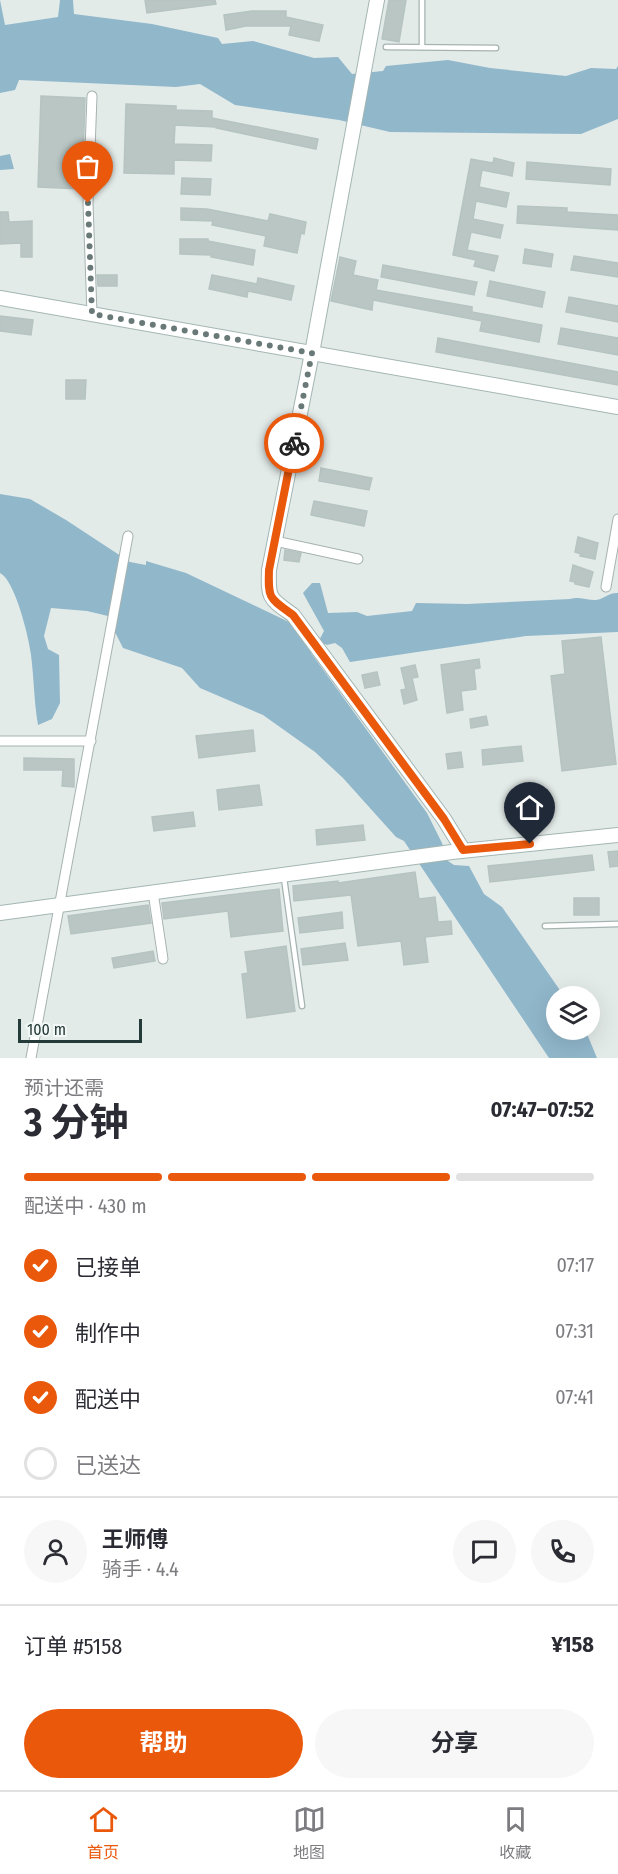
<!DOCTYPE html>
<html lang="zh">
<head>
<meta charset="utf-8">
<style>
  body { margin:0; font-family:"Fira Sans Condensed","Noto Sans SC",sans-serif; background:#f7f7f7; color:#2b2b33; height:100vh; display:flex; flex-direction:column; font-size:22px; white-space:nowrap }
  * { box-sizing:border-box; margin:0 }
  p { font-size:20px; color:#7c7c81 }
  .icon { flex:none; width:33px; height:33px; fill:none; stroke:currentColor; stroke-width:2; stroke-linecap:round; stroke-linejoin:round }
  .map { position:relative; height:1058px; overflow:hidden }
  .drawer { display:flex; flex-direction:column; background:#fff; flex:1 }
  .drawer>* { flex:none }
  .tools { position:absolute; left:546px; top:986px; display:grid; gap:12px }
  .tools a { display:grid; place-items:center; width:54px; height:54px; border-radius:50%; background:#fff; box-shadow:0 6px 24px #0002; font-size:30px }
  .scale { position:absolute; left:18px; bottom:15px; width:124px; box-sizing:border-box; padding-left:6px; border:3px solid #253b39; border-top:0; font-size:16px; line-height:21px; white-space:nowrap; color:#253b39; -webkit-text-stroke:4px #f3f8f7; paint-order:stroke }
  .pin { position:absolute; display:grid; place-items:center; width:51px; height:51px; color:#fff; margin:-62px -26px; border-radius:50% 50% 50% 0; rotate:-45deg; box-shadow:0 0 6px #0007 }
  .pin .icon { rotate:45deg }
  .courier { position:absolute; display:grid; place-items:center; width:60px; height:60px; margin:-30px; border:4px solid #ea580c; border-radius:50%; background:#fff; color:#222; box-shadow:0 2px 8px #0007 }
  .head em { font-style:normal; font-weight:700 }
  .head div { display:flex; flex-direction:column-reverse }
  .head { display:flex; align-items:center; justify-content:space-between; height:102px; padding:0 24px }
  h1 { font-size:39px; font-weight:700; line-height:45px }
  .bar { display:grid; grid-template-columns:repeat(4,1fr); gap:9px 6px; align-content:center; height:72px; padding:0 24px }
  .bar i { height:8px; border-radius:4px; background:#e1e1e2 }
  .bar .current { background:#ea580c }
  .bar p { grid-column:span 4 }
  .line { display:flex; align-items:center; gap:15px; padding:0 24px; border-top:2px solid #e1e1e2 }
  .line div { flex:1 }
  .round { display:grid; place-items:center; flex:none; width:63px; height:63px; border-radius:32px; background:#f7f7f7 }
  ol { padding:0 24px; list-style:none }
  li { display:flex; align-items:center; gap:18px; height:66px }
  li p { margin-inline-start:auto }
  li .icon { padding:6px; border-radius:50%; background:#ea580c; color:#fff; stroke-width:4 }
  li:last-child { color:#7c7c81 }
  li i { width:33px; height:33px; border:3px solid #e1e1e2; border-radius:50% }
  .button { display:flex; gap:12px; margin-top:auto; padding:12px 24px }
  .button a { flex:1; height:69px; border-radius:36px; background:#ea580c; color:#fff; font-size:24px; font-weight:700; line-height:69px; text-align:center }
  .button a+a { background:#f7f7f7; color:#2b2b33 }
  .tabs { display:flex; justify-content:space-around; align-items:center; height:84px; border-top:2px solid #e1e1e2; background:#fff; font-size:16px; color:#7c7c81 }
  .tabs a { display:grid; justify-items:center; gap:3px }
  .tabs .current { color:#ea580c }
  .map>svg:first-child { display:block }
  .water { fill:#91b7cb }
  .building { fill:#b9c6c3; stroke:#b6c4c1; stroke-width:1.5 }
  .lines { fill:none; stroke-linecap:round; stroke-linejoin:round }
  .lane-casing { stroke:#a6b3b1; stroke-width:7 }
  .street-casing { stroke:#a6b3b1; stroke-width:11 }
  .secondary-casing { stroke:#a3b6b3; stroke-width:16 }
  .lane { stroke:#fff; stroke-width:4.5 }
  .street { stroke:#fff; stroke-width:9 }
  .secondary { stroke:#fff; stroke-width:14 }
  .done { stroke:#687977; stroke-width:6; stroke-dasharray:0 10.8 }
  .route { stroke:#ea580c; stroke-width:8 }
</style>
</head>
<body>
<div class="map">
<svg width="618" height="1058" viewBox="0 0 618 1058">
  <rect width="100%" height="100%" fill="#e3ebe9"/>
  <g class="water">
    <path d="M0,0l5,25 53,-8 2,-17h13l1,14 78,10 66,14 4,6 31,-3 61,17 24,-1 14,17 31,-3 3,-5 62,-6 42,8 76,8 25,-8 25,1 2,-3v53l-37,15 -191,-2 -51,-12 -104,-15 -35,-21 -24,3 -157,-7 -4,10 -15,3z"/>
    <path d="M10,154l4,15 -14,1v-14z"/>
    <path d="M0,494l30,5 36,21 64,42 16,3v-4l40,12 103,49 19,26c10,-2 12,-10 16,-17l-21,-38 9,-10h8l8,30 29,-1 10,4 45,-5 4,-8 51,1 103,-5c8,-3 16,1 25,1 8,0 14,-8 23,-7v39l-92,4 -176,26 -8,-14 -7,-5 -8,2 -2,-1 -14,9 116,160 15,30 6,18 6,4 15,1 15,28 18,13 62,89h-8v33h29l12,29h-48l-145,-217 -8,-4 -53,-59 -28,-26 -52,-37 -63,-27 -18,-20 -59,-20 -7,-14 -9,-3 1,-15 -21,-5 -36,-3 -7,28 4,13 11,6 1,48 -8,16 -14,6c-4,-23 -4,-47 -7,-70 -2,-17 -16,-75 -31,-82z"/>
  </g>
  <g class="building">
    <path d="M145,0h70l1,4 -69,9z"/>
    <path d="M389,0h17l-7,42 -17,-3z"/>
    <path d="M252,11h34v6l37,8 -4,16 -30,-6 2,-9h-45l-20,4 -2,-15z"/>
    <path d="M41,96l44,2 -3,91 -44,-2z"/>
    <path d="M126,104l50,2v4l36,1v7l106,21 -2,10 -100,-21v-1l-41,-2 -1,19 38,1 -1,16 -37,-1v14l-50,-1z"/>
    <path d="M494,158l20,5 -2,13 -30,-6 -3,17 30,6 -3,14 -30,-6 -3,18 30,6 -3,13 -29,-6 -4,18 31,6 -4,15 -20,-5 2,-6 -23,-5 18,-96 22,4z"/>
    <path d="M527,162l84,7 -1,16 -84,-6z"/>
    <path d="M182,178l29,1 -1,16 -29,-1z"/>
    <path d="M518,206l49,2v4l51,3v15l-101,-7z"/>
    <path d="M181,208l26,1 61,12 2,-7 36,8 -2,12 -3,-1 -4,20 -33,-7 2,-10 -54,-11 1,-4 -32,-1z"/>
    <path d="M0,212h8l1,10 23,-1v36h-11v-14l-21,1z"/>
    <path d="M180,239h28v2l47,9 -2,15 -42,-8v-2l-31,-1z"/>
    <path d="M525,249l28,5 -2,13 -28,-4z"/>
    <path d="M574,256l44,7v14l-47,-7z"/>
    <path d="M340,257l16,4 -3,14 25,5 -2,10 96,17v5l70,13 -3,17 -59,-11 2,-10 -78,-15 -31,-6 -1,10 -41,-9z"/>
    <path d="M383,265l94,17 -3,13 -93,-18z"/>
    <path d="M97,275h20v11h-19z"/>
    <path d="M212,275l45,9 1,-6 36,8 -3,14 -43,-9 -1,6 -38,-8z"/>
    <path d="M490,281l55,11 -3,15 -55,-11z"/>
    <path d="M569,297l49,9v16l-52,-10z"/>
    <path d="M0,316l33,4 -2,15 -31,-4z"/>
    <path d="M561,328l57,10v17l-60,-11z"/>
    <path d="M438,338l180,34v13l-182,-33z"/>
    <path d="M66,380h20l-1,19h-19z"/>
    <path d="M321,468l51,10 -3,12 -50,-9z"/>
    <path d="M314,501l53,10 -3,15 -53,-11z"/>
    <path d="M578,537l20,6 -3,16 -15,-3 1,-2 -6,-2z"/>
    <path d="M285,550l16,3 -2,9 -15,-2z"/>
    <path d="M573,565l20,7 -4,15 -14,-3v-2l-5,-1z"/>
    <path d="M601,637l15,127 -54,7 -11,-95 14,-2 -3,-33z"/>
    <path d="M479,659l1,9 -6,1 2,20 -15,2 2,19 -16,3 -6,-48z"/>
    <path d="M415,665l3,12 -6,1 5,22 -13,4 -3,-14 5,-1 -5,-21z"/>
    <path d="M377,672l3,13 -15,3 -3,-13z"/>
    <path d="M486,716l2,9 -17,3 -1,-9z"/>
    <path d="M253,730l2,21 -56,7 -3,-22z"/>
    <path d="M521,746l2,15 -40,4 -1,-15z"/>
    <path d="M461,752l2,15 -15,2 -2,-15z"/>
    <path d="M24,758l50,1v28l-12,-1 1,-16h-39z"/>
    <path d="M259,785l3,20 -43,5 -2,-20z"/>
    <path d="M193,812l2,14 -41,5 -2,-14z"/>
    <path d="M363,825l2,15 -48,5 -1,-15z"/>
    <path d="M618,851v15l-8,1 -2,-15z"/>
    <path d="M592,855l2,15 -104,12 -2,-16z"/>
    <path d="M415,872l4,27 16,-2 3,25 13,-1 1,13 -27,3 3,25 -24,3 -3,-24 -43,5 -7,-51 -57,6 -1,-15 45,-5v2z"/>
    <path d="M279,889l4,42 -52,6 -3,-26 -64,8 -2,-16z"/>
    <rect x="574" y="898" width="25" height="17"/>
    <path d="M148,905l3,18 -80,11 -3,-18z"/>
    <path d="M342,912l1,16 -43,5 -2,-15z"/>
    <path d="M345,943l3,17 -45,5 -2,-16z"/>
    <path d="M286,946l9,65 -48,7 -5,-44 6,-1 -3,-21z"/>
    <path d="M153,951l2,10 -41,7 -2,-10z"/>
  </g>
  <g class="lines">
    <g class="lane-casing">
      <g id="lane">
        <path d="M386,47l110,1"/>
        <path d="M422,47v-47"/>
        <path d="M284,878l18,128"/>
        <path d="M545,926l73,-2"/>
      </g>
    </g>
    <g class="street-casing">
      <g id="street">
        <path d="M92,96l-4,107 4,111"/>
        <path d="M275,541l83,18"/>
        <path d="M606,587l12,-68"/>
        <path d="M0,741h91"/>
        <path d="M153,892l10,67"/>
        <path d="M31,1058l97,-522"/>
      </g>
    </g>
    <g class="secondary-casing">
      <g id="secondary">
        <path d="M377,0l-65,353 -43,217c-1,29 0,28 24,45l151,204 19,31"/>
        <path d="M0,298l618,109"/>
        <path d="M0,913l452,-61 166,-17"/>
      </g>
    </g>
    <use href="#lane" class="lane"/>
    <use href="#street" class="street"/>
    <use href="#secondary" class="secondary"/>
  </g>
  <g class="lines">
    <path class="done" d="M88,203l4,111 220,39 -18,90"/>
    <path class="route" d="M294,443l-25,127c-1,29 0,28 24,45l151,204 19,31 67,-6"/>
  </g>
</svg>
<div class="tools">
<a><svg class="icon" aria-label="layers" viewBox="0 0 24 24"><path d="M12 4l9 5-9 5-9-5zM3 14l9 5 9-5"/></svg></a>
</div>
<div class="scale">100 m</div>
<div class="pin" style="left:88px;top:203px;background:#ea580c"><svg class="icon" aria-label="bag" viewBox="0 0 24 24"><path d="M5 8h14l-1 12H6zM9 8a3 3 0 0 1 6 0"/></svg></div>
<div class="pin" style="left:530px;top:844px;background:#1f2937"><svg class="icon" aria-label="home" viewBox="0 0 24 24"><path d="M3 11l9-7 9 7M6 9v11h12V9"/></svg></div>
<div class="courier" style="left:294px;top:443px"><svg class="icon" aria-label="bike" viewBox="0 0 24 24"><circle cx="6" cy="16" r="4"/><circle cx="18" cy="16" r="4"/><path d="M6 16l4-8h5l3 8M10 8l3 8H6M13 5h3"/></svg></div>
</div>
<section class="drawer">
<div class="head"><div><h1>3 分钟</h1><p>预计还需</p></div><em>07:47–07:52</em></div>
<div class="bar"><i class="current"></i><i class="current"></i><i class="current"></i><i></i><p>配送中 · 430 m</p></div>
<ol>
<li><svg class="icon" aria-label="check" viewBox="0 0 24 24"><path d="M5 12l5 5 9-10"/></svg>已接单<p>07:17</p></li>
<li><svg class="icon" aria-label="check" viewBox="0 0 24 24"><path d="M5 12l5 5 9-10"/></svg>制作中<p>07:31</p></li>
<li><svg class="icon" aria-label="check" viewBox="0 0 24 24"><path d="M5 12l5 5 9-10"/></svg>配送中<p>07:41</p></li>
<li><i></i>已送达</li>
</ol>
<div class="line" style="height:108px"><a class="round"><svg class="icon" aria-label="person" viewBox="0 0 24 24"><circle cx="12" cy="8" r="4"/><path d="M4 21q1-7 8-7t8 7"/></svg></a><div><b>王师傅</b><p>骑手 · 4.4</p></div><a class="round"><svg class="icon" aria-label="chat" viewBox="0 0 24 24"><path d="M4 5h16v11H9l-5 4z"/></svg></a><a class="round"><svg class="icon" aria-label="phone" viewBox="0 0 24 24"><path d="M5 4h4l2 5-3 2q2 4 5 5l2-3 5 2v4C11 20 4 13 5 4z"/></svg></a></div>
<div class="line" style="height:78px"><div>订单 #5158</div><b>¥158</b></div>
<div class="button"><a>帮助</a><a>分享</a></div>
</section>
<nav class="tabs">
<a class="current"><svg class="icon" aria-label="home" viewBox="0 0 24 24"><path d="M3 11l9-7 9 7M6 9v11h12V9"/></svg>首页</a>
<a><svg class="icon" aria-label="map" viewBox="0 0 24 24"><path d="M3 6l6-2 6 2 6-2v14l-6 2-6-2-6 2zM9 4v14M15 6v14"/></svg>地图</a>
<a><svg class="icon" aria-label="saved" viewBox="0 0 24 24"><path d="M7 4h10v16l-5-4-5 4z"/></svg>收藏</a>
</nav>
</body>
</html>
